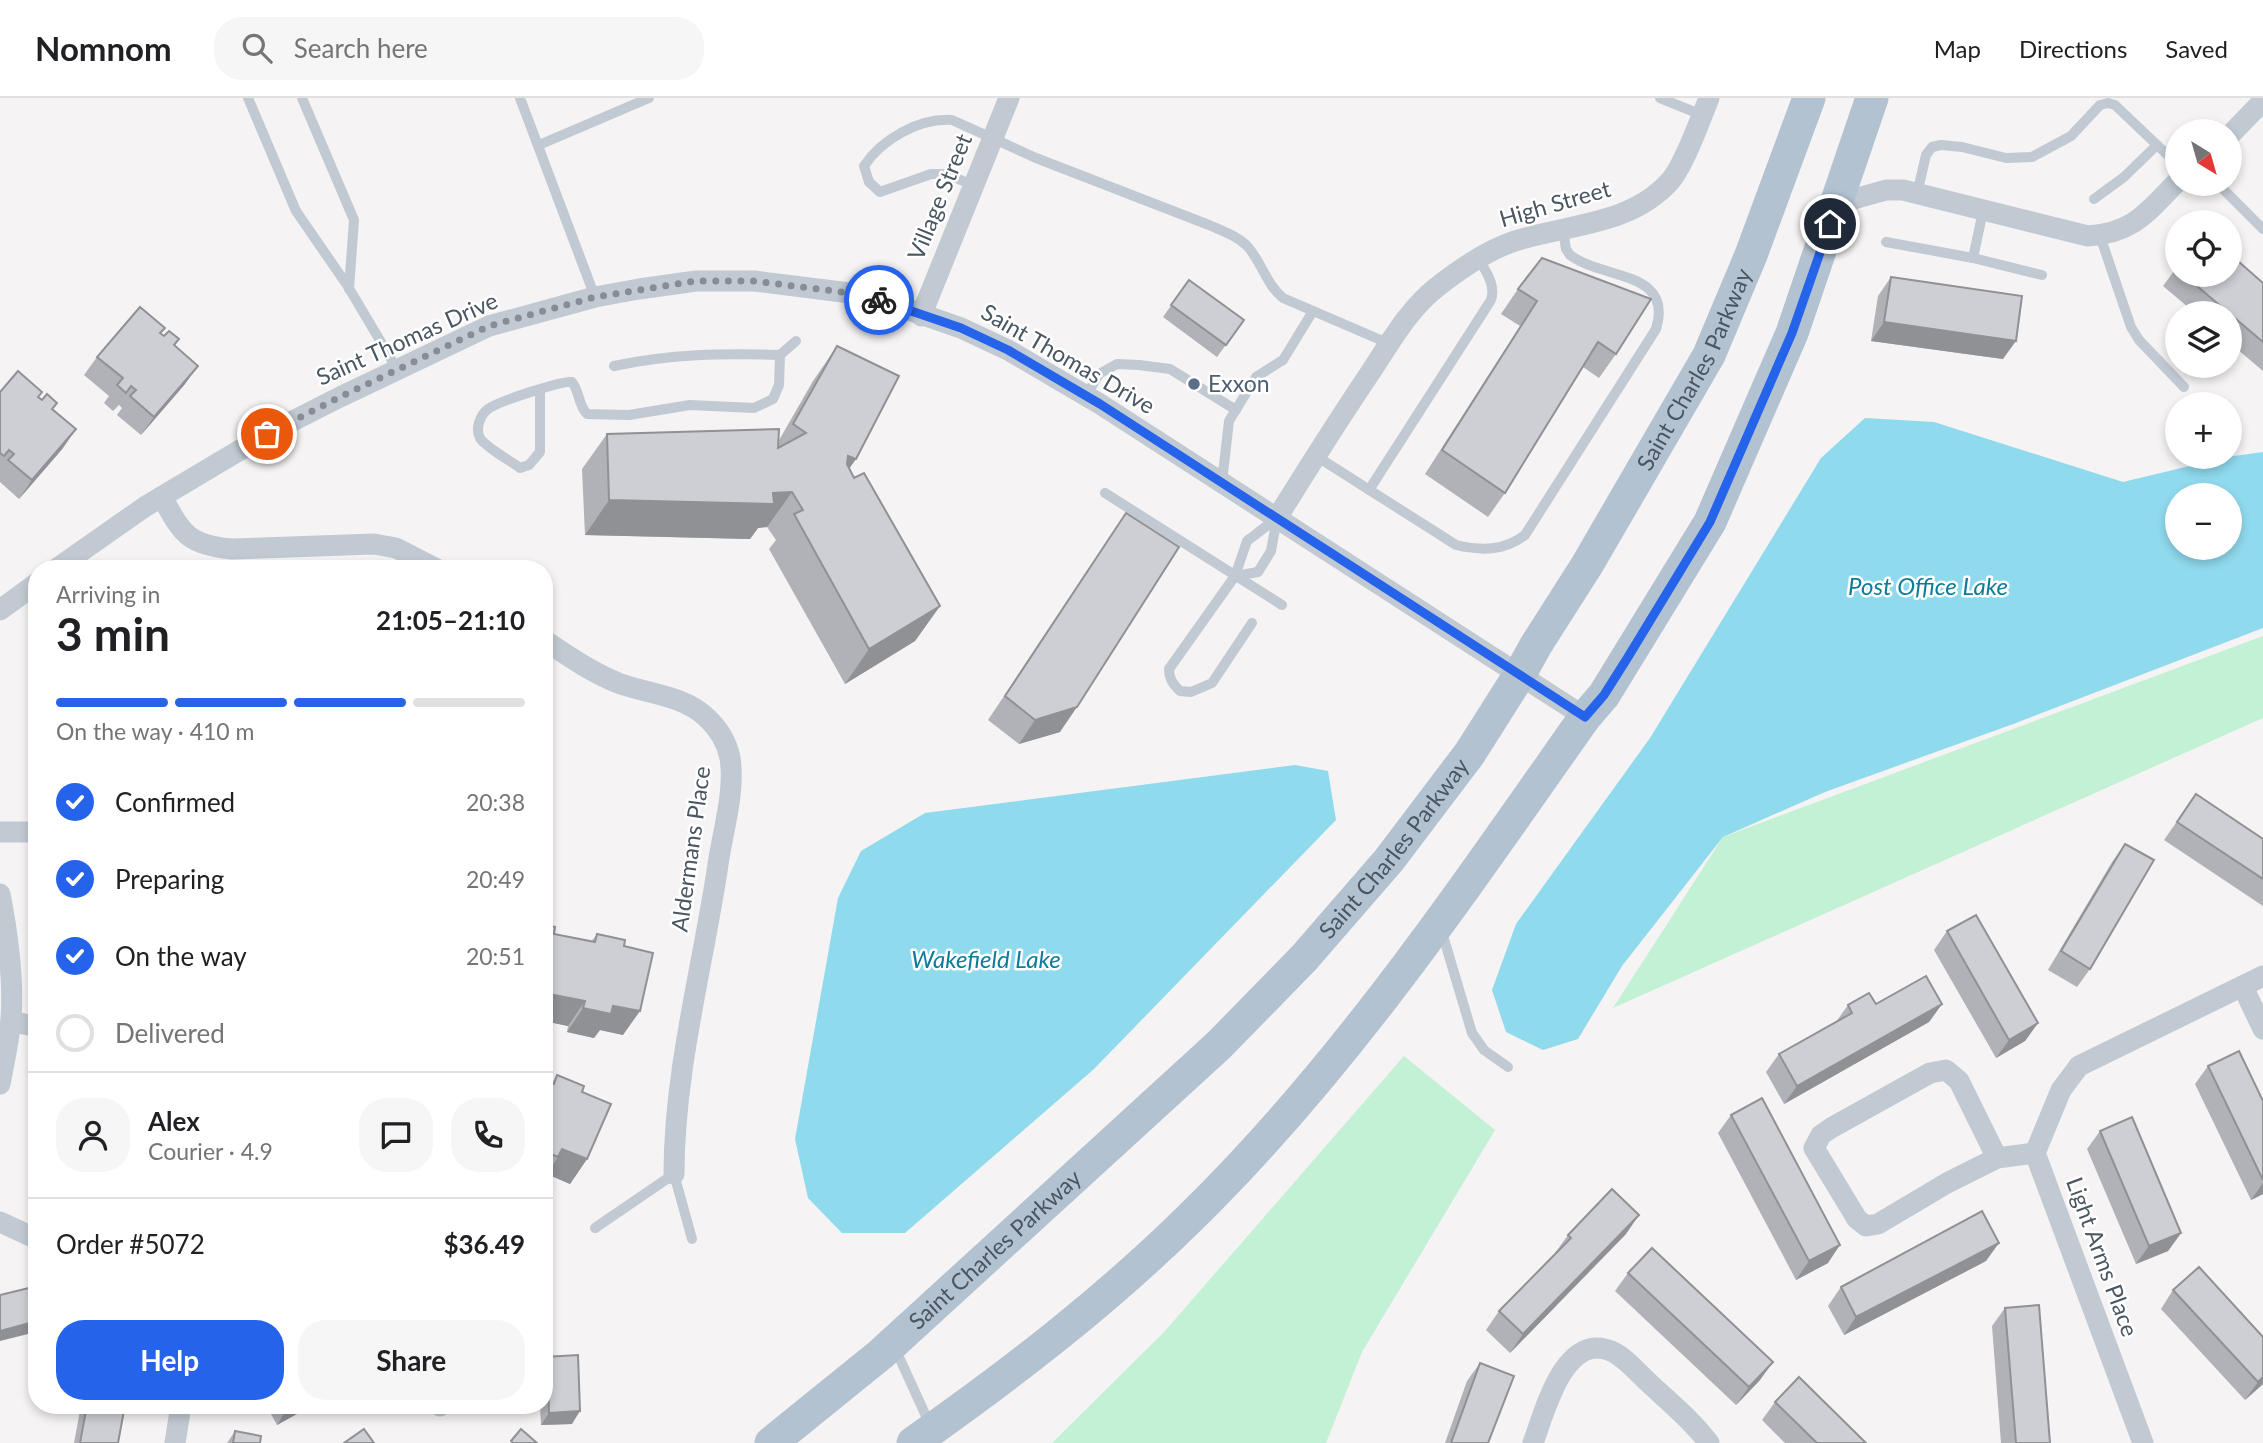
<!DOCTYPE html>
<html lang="en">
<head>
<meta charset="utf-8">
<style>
  body { margin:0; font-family:Lato,sans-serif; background:#f6f6f6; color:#202124; height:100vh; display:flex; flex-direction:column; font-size:26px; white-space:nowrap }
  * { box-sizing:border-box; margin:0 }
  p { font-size:23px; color:#757577 }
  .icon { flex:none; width:38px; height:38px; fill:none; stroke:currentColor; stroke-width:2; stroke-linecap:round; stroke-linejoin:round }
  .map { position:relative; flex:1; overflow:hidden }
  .side { position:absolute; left:28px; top:462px; width:525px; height:854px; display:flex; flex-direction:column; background:#fff; border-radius:28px; box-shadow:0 4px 10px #0003 }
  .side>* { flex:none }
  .needle { width:46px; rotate:143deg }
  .buttons { position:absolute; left:2165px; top:21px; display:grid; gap:14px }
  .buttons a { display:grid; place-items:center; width:77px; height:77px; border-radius:50%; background:#fff; box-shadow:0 4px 10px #0003; font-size:35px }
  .pin { position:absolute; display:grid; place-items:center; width:60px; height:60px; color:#fff; margin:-30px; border:4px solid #fff; border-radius:50%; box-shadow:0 2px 7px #0007 }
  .courier { position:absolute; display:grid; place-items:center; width:70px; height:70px; margin:-35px; border:5px solid #2563eb; border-radius:50%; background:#fff; color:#222; box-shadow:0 2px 9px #0007 }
  .overview em { font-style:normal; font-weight:700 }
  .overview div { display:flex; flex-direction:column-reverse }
  .overview { display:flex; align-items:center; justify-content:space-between; height:119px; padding:0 28px }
  h1 { font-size:46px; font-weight:700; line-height:52px }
  .bar { display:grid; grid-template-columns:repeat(4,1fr); gap:10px 7px; align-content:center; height:84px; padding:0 28px }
  .bar i { height:9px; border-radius:5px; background:#e0e0e0 }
  .bar .active { background:#2563eb }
  .bar p { grid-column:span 4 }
  .line { display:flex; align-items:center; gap:18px; padding:0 28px; border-top:2px solid #e0e0e0 }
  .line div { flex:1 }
  .round { display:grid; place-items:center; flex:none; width:74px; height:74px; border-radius:28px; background:#f6f6f6 }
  ol { padding:0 28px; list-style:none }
  li { display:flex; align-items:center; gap:21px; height:77px }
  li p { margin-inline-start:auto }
  li .icon { padding:7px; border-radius:50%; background:#2563eb; color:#fff; stroke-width:4 }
  li:last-child { color:#757577 }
  li i { width:38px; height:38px; border:4px solid #e0e0e0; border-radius:50% }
  .button { display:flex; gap:14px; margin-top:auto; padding:14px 28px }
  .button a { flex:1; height:80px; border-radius:28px; background:#2563eb; color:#fff; font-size:28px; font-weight:700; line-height:80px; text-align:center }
  .button a+a { background:#f6f6f6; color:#202124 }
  header { display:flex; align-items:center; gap:42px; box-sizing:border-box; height:98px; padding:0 35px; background:#fff; border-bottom:2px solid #e0e0e0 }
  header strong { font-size:33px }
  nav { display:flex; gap:38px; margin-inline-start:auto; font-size:24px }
  .search { width:490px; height:63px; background:#f6f6f6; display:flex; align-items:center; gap:18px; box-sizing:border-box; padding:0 24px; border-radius:28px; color:#757577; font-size:26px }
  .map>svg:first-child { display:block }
  .green { fill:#c3f1d5 }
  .water { fill:#90daee; fill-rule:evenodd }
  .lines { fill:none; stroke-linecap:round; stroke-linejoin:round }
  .service { stroke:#c1cad2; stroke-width:10 }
  .minor { stroke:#c1cad2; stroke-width:21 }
  .primary { stroke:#b3c2d1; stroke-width:33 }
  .wall { fill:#b0b2b7 }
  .shaded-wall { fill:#909195 }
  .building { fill:#cdcfd5; stroke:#909195; stroke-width:2 }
  .done { stroke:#868d94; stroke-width:7; stroke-dasharray:0 12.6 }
  .route { stroke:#2563eb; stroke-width:9 }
  .service-dot { fill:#5c6f8a; stroke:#fff; stroke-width:2.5 }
  .labels { text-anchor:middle; stroke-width:5; stroke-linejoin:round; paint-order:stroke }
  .street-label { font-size:23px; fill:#4a5661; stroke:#fff }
  .service-label { font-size:23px; fill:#4e5e75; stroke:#fff; text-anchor:start }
  .water-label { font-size:24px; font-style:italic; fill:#0c7c9b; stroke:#fff }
</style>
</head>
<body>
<header>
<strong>Nomnom</strong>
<div class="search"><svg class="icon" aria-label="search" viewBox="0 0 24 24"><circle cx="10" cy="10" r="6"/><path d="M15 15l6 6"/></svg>Search here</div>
<nav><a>Map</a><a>Directions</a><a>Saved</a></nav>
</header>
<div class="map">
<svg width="2263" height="1345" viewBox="0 0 2263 1345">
  <rect width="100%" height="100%" fill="#f5f3f3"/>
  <g class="green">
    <path d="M2263,538v82l-650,290 110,-171z"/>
    <path d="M1404,958l91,74 -133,222 -36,91h-274l113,-112z"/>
  </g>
  <g class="water">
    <path d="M1865,320l69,4 189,60 104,-25 36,-5v176l-247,95 -191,69 -102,45 -101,129 -44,73 -35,11 -37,-18 -14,-42 24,-66 134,-186 171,-280zM2177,397h53v53h-53z"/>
    <path d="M1295,667l33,6 8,49 -242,249 -189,164h-63l-34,-35 -13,-59 43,-241 23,-47 64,-38z"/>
  </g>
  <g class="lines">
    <g class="service">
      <path d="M248,0l48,113 51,74 50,84"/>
      <path d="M302,0l52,122 -5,69"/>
      <path d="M520,0l75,199"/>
      <path d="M1660,0l42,17"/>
      <path d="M539,47l110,-47"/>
      <path d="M2218,86l45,45"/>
      <path d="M972,87l-25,-11h-16l-51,18 -11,-10 -5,-16c18,-27 55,-48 88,-46l84,38 173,67c13,6 29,11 39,22 14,16 18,37 35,51l107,46"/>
      <path d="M1917,96l9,-39 6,-8 9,-2 21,2 44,11 26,-1 39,-21 29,-31 8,-2 7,2 62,59"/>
      <path d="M2094,101l30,-22 33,-32"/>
      <path d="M2100,138l31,91 8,13 45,47"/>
      <path d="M1886,144l87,16 69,17"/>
      <path d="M1973,160l10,-47"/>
      <path d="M614,268c56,-12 109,-13 166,-11l16,-14"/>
      <path d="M540,292v62l-11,13 -9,3c-9,-7 -35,-21 -40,-30 -5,-9 0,-23 8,-29 9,-7 75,-29 84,-27 8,10 6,23 15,32l42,1 61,-10 64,3 19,-9 6,-14 1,-30"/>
      <path d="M1086,298l13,-22 18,-10 22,1 31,4 66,41"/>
      <path d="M1316,358l140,89c26,6 48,6 69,-10l131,-206c18,-59 -53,-49 -86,-74l-4,-6 -3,-19"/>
      <path d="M1222,384l7,-61 27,-44 27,-17 30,-49"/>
      <path d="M1369,392l122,-190c5,-15 -5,-28 -12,-41"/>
      <path d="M1105,395l177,112"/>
      <path d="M1235,478l23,-4 13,-21 6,-33"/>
      <path d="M1252,525l-40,60 -21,9 -11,-1c-7,-7 -11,-12 -11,-22l66,-93 12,-35 30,-23"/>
      <path d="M1441,831l31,104 12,17 24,17"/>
      <path d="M595,1130l79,-54 18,65"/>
      <path d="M894,1248l37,81"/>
    </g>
    <g class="minor">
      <path d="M2230,37l33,-34"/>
      <path d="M1836,106l50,-14h17l185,46c46,-3 59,-24 89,-54"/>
      <path d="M921,218l88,-218"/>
      <path d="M162,399c20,36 25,48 70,52l142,-5 22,4 41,21"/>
      <path d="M1277,420c31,-50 62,-99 95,-148 19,-29 37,-61 65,-83 23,-18 50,-37 78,-46 52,-17 116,-15 156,-61 13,-15 30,-62 38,-82"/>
      <path d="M56,471l90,-63 121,-72 73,-37 149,-71 106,-29 44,-8 57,-8h58l112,14 95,33 47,22 92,54 485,313"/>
      <path d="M0,512l37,-27"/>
      <path d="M544,542c24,16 47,32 74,43 29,11 65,12 88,34 12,11 21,25 24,41 5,32 -6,69 -11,100 -15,105 -45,210 -45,316"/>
      <path d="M0,734h37"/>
      <path d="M0,796c8,41 14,83 11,125 -2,21 -7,44 -11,65"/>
      <path d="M2243,889l20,42"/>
      <path d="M11,923l26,6"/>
      <path d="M1997,1060l-38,-77 -13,-11 -16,3 -99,55 -10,7 -7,13 43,71 9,7 12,-2 69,-41 50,-25 38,-5"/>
      <path d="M0,1124l37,17"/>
      <path d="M440,1307v1"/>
      <path d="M175,1345l6,-38"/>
      <path d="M1533,1345c11,-29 31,-112 78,-92 14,6 25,20 37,31 20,19 44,38 61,61"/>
      <path d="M2143,1345l-108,-290 26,-63 18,-24 184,-90"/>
    </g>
    <g class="primary">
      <path id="s1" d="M771,1345l110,-89 338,-309 85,-87 85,-98 81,-107 50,-79 16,-29 51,-80 122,-210 42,-100 58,-157"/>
      <path d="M913,1345c98,-69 193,-142 279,-227 152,-149 271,-326 393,-499l19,-22 106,-173 82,-189 80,-235"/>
    </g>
  </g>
  <g class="wall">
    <path d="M2177,169v8h53l33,8v88l-33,-28v-30h-35l-32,-27z"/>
    <path d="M1891,179l112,82 -132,-18 7,-45z"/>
    <path d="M1189,182l55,40 -27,37 -54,-40z"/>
    <path d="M1518,191l98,65 -17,24 -16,-11 -78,126 -17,24 -63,-43 95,-148 -19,-12z"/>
    <path d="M161,235l3,3 15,3 -4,6 10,39 -44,51 -24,-20 5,-7 -3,-3 -6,6 -9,-8 5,-7 -25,-21 13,-18z"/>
    <path d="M837,248l19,113 -7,9 91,138 -25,35 -70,43 -76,-135 7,-9 -9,-13 -9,1 -8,11 -165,-4 -3,-66 25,-35 171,8 35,-61z"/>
    <path d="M0,294l39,5 14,12 10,39 -44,51 -19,-17z"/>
    <path d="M1126,415l-66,219 -41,12 -31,-24z"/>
    <path d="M2196,696l67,45v67l-99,-66z"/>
    <path d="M2125,746l-35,125 -13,18 -29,-17 64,-108z"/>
    <path d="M544,826l10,10 37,8 6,-8 27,12 -1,89 -23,-5 -6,8 -27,-6 1,-6 -24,-5z"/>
    <path d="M1947,833l91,92 -13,18 -29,17 -62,-108z"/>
    <path d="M1876,906h66l-13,18 -145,82 -18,-32 13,-18 57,-32 12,-17z"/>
    <path d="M2208,968l55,35v93l-12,6 -56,-116z"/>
    <path d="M557,977l25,17 5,67 -17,25 -23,-10 -3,3v-97l8,3z"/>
    <path d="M1731,1017l97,148 -32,17 -78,-147z"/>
    <path d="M2100,1033l81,102 -13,18 -32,13 -49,-115z"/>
    <path d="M37,1035v13l-5,-7z"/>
    <path d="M1626,1136l-116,119 -24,-23 13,-19 56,-57v-1l13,-18z"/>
    <path d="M1986,1163l-142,74 -16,-29 13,-19z"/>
    <path d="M1628,1175l132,107 -24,25 -121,-114z"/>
    <path d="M2173,1192l90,94 -18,16 -84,-91z"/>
    <path d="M2005,1210l45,135h-49l-9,-117z"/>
    <path d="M544,1259l28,67 -31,1 -1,-20h4z"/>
    <path d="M1480,1265l8,80h-43l22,-62z"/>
    <path d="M1775,1304l91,41h-81l-23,-23z"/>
    <path d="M81,1307h44l-7,38h-44z"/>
    <path d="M266,1307h47l-36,20z"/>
    <path d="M235,1333l25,12h-33z"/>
  </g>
  <g class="shaded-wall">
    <path d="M1884,224l132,19 -13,18 -132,-18z"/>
    <path d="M198,268l-13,18 -44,51 13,-18z"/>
    <path d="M76,331l-13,19 -44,51 13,-19z"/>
    <path d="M848,358l8,3 -24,34z"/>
    <path d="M792,394l-25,35 -9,1 -8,11 -165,-4 24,-35z"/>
    <path d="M940,508l-25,35 -70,43 24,-35z"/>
    <path d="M1077,609l-17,25 -41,12 16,-24z"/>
    <path d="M544,895l41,8 -17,25 -24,-5z"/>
    <path d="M1942,906l-13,18 -145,82 13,-18z"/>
    <path d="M613,908l27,5 -17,24 -23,-5 -6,8 -27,-6 16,-24z"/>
    <path d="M2038,925l-13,18 -29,17 13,-18z"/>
    <path d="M562,1051l25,10 -17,25 -23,-10 11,-17z"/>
    <path d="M2263,1085v11l-12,6z"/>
    <path d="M1639,1117l-13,19 -116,119 13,-19z"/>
    <path d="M2181,1135l-13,18 -32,13 13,-18z"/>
    <path d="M1999,1145l-13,18 -142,74 12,-18z"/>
    <path d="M1840,1147l-12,18 -32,17 13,-19z"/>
    <path d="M37,1223v4l-5,8 -32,8v-10z"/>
    <path d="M1773,1264l-13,18 -24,25 13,-18z"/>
    <path d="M2263,1279v7l-18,16 13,-18z"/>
    <path d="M299,1307h14l-36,20 8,-13z"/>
    <path d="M580,1313l-8,13 -31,1 8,-12z"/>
  </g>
  <g class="building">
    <path d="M2230,156l33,29v59l-79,-67h46z"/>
    <path d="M1542,160l109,41 -35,55 -18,-12 -93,151 -63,-43 95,-149 -19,-12z"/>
    <path d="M1891,179l131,19 -6,45 -132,-19z"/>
    <path d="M1189,182l55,40 -18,25 -55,-40z"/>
    <path d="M140,209l25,21 -5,5 4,3 5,-5 10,8 -5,6 24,21 -44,51 -24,-21 6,-6 -5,-4 -5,7 -9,-8 6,-7 -26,-21z"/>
    <path d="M837,248l62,30 -43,83 -8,-3 -1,8 7,14 10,-5 76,133 -71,43 -75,-135 9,-4 -11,-18 -19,1 1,11 -165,-4 -2,-66 172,-5 -1,19 28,-15 -13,-9z"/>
    <path d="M18,273l24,21 -4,5 4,3 5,-6 10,9 -5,6 24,20 -44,51 -24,-20 6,-6 -5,-4 -5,6 -4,-3v-61z"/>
    <path d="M1126,415l53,34 -102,160 -42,13 -30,-24z"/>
    <path d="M2196,696l67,45v40l-86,-57z"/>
    <path d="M2125,746l29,16 -64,109 -29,-18z"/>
    <path d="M1976,817l62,108 -29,17 -62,-109z"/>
    <path d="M544,826l11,3 -1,7 41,8 2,-8 28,6 -1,6 29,7 -13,58 -27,-5 -2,8 -28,-6 2,-7 -41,-8z"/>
    <path d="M1926,878l16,28 -145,82 -18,-32 73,-41 -4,-8 21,-12 7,11z"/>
    <path d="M2239,953l24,50v79l-55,-114z"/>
    <path d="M557,977l27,11 -2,6 29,12 -24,55 -25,-10 -4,8 -14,-6v-71l10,4z"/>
    <path d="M1762,1000l78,147 -31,16 -78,-146z"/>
    <path d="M2132,1019l49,116 -32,13 -49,-115z"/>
    <path d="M1612,1091l27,26 -116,119 -24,-23 72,-73 -3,-3z"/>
    <path d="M1982,1113l17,32 -143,74 -15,-30z"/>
    <path d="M1652,1150l121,114 -24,25 -121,-114z"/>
    <path d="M2199,1169l64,70v40l-5,5 -85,-92z"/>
    <path d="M33,1189l4,17v17l-37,10v-36z"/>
    <path d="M2039,1207l11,138h-34l-11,-135z"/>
    <path d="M578,1257l2,56 -31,2 -1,-31h-4v-25z"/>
    <path d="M1480,1265l34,13 -26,67h-37z"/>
    <path d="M1799,1279l67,66h-49l-42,-41z"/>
    <path d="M87,1307h38l-7,38h-38z"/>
    <path d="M282,1307h17l-14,7z"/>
    <path d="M364,1331l10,14h-30z"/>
    <path d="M521,1331l16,14h-24l-2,-2z"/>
    <path d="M235,1333l26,5 -1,7h-27z"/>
  </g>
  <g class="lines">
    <path class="done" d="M267,336l73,-37 149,-71 106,-29 101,-16h58l112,14 13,5"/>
    <path class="route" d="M879,202l82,28 47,22 92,54 485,313 19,-22 24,-38 82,-135 82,-189 38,-109"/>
  </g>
  <circle class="service-dot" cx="1194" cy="286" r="7"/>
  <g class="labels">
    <g class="street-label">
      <text transform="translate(940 99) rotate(-68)" y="8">Village Street</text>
      <text transform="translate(1555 106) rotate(-16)" y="8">High Street</text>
      <text transform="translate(407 241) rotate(-24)" y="8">Saint Thomas Drive</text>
      <text transform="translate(1068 261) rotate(30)" y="8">Saint Thomas Drive</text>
      <text dy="8" stroke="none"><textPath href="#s1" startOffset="1430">Saint Charles Parkway</textPath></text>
      <text dy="8" stroke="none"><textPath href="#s1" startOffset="863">Saint Charles Parkway</textPath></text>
      <text transform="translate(691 751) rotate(-82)" y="8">Aldermans Place</text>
      <text dy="8" stroke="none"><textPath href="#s1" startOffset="296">Saint Charles Parkway</textPath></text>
      <text transform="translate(2102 1159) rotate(70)" y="8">Light Arms Place</text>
    </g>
    <g class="service-label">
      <text x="1208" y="294">Exxon</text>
    </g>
    <g class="water-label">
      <text x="1928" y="497">Post Office Lake</text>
      <text x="986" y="870">Wakefield Lake</text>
    </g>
  </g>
</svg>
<div class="buttons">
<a><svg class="needle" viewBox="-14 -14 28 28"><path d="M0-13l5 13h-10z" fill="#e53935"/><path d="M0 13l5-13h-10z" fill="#757577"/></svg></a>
<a><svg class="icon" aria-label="locate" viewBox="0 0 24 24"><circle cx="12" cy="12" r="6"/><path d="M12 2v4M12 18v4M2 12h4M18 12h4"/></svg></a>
<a><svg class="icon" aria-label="layers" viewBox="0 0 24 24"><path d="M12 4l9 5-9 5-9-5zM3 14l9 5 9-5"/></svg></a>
<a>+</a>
<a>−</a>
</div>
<div class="pin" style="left:267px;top:336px;background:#ea580c"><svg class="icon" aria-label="bag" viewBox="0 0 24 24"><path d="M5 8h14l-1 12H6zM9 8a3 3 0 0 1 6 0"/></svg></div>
<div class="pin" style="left:1830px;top:126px;background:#1f2937"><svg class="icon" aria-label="home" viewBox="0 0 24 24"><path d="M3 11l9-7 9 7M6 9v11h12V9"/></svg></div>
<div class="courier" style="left:879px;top:202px"><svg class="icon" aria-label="bike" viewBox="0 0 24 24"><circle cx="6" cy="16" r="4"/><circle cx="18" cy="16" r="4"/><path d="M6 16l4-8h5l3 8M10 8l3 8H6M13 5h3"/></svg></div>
<section class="side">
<div class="overview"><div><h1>3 min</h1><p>Arriving in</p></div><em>21:05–21:10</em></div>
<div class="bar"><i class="active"></i><i class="active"></i><i class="active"></i><i></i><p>On the way · 410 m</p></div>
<ol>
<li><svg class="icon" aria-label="check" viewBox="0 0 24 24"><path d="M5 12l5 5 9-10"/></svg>Confirmed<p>20:38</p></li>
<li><svg class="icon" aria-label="check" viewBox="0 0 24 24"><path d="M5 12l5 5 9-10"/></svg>Preparing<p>20:49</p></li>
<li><svg class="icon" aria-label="check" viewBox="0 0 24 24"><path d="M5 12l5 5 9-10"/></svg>On the way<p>20:51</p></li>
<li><i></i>Delivered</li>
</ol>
<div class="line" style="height:126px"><a class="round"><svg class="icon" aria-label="person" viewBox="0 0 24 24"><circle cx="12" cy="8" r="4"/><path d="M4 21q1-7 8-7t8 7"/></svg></a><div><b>Alex</b><p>Courier · 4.9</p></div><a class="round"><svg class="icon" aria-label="chat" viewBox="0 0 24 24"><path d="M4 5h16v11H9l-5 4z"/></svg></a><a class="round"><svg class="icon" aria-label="phone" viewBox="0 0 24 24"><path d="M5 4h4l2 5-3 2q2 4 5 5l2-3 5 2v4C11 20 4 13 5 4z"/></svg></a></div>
<div class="line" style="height:91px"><div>Order #5072</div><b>$36.49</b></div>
<div class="button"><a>Help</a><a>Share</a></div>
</section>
</div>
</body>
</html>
